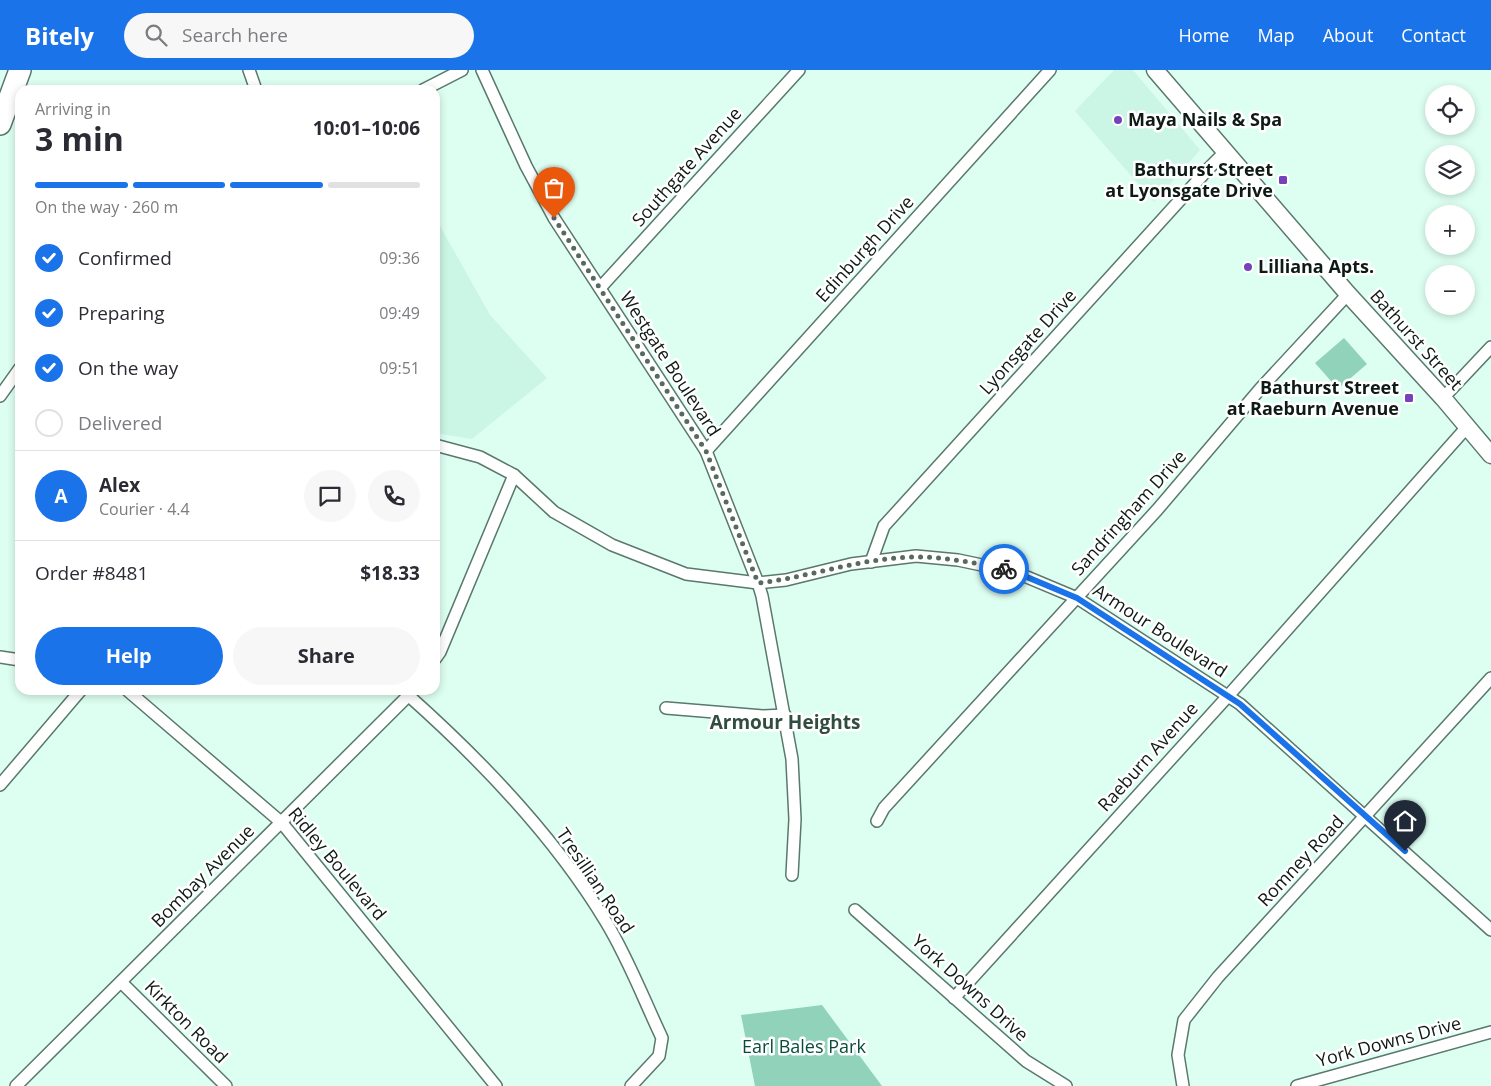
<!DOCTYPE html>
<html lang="en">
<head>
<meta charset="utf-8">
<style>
  body { margin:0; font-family:"Open Sans",sans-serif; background:#f7f7f7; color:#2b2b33; height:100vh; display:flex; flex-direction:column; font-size:19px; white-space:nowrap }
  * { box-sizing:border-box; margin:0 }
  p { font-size:16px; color:#7c7c81 }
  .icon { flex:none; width:28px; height:28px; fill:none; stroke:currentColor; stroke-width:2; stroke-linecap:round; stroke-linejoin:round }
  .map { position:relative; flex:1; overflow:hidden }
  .sheet { position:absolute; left:15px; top:15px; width:425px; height:610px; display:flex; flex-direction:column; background:#fff; border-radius:15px; box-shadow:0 2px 8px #0003 }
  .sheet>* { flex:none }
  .buttons { position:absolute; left:1425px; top:15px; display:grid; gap:10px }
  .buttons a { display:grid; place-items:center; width:50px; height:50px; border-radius:50%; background:#fff; box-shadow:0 2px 8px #0003; font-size:25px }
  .pin { position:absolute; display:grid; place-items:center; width:42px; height:42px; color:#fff; margin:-51px -21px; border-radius:50% 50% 50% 0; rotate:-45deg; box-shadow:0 0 5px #0007 }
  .pin .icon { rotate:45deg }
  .courier { position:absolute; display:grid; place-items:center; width:50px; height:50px; margin:-25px; border:4px solid #1a73e8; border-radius:50%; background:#fff; color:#222; box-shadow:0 1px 6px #0007 }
  .head em { font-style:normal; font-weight:700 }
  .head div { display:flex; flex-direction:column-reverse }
  .head { display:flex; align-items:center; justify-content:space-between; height:85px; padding:0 20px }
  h1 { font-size:32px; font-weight:700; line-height:38px }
  .bar { display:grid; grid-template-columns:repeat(4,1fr); gap:8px 5px; align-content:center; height:60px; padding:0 20px }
  .bar i { height:6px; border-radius:4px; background:#e1e1e2 }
  .bar .on { background:#1a73e8 }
  .bar p { grid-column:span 4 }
  .line { display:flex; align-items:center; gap:12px; padding:0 20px; border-top:1px solid #e1e1e2 }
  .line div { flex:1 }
  .round { display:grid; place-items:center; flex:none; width:52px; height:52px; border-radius:26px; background:#f7f7f7 }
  ol { padding:0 20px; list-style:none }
  li { display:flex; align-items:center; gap:15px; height:55px }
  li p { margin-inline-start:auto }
  li .icon { padding:5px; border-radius:50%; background:#1a73e8; color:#fff; stroke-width:4 }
  li:last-child { color:#7c7c81 }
  li i { width:28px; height:28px; border:2px solid #e1e1e2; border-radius:50% }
  .primary-button { display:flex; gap:10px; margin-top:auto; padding:10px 20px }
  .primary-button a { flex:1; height:58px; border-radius:30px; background:#1a73e8; color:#fff; font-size:20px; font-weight:700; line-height:58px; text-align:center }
  .primary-button a+a { background:#f7f7f7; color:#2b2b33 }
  header { display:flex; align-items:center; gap:30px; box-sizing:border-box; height:70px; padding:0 25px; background:#1a73e8; color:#fff }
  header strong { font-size:24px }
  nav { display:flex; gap:28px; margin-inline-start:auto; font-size:18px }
  .search { width:350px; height:45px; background:#f7f7f7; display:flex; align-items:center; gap:12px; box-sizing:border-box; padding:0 18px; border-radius:28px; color:#7c7c81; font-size:19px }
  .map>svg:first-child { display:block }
  .built { fill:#cbf5e5 }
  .green { fill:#91d2ba }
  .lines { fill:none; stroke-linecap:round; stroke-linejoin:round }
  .street-casing { stroke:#5a786c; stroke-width:14 }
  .secondary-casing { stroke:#5a786c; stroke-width:19 }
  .highway-casing { stroke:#5a786c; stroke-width:24 }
  .street { stroke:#fff; stroke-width:11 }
  .secondary { stroke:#fff; stroke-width:16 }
  .highway { stroke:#fff; stroke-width:21 }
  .done { stroke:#566a62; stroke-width:5; stroke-dasharray:0 9 }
  .route { stroke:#1a73e8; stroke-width:6 }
  .poi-dot { fill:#7442ba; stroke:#fff; stroke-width:2 }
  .labels { text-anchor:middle; stroke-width:5; stroke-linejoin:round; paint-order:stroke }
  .poi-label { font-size:18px; font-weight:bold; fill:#0e1a15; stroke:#fff; text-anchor:start }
  .street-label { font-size:18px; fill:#0e1a15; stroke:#fff }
  .park-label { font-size:18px; fill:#074d3a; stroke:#fff }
  .neighbourhood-label { font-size:19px; font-weight:bold; fill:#314d42; stroke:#fff }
</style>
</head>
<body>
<header>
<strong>Bitely</strong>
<div class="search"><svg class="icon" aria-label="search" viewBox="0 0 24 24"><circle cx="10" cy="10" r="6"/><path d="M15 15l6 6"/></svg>Search here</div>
<nav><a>Home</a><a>Map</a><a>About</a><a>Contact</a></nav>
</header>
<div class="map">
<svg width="1491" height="1016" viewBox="0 0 1491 1016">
  <rect width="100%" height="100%" fill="#ddfff1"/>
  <g class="built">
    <path d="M1114,0h19l67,80 -46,52 -79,-91z"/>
    <path d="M435,147l55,98 57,63 -75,61 -37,-6z"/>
  </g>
  <g class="green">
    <path d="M1344,268l23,26 -29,25 -23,-26z"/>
    <path d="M822,935l60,81h-127l-14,-71z"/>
  </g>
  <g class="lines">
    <g class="street-casing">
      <g id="street">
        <path d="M249,0l7,20"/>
        <path d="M482,0l44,96 28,52 152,233 52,132 4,13 30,163 3,60 -3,56"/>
        <path d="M423,20l39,-20"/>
        <path d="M600,218l199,-218"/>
        <path d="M0,326l20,-28"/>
        <path d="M1443,328l48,-51"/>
        <path d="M435,375l45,12 34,18 40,37 58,33 74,29 72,9 28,-3 65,-16 65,-8 42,4 57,12 62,26 163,106 251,226"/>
        <path d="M706,381l344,-381"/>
        <path d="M871,492l13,-36 326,-359 15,-15"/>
        <path d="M0,587l20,3"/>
        <path d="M435,589l5,-7 74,-177"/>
        <path d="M127,620l155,133 214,263"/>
        <path d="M409,626c74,66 146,141 197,226 22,36 38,78 56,116l-3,18 -28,30"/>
        <path d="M666,638l97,8 22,-1"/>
        <path d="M0,715l81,-95"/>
        <path d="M877,751l7,-13 273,-298 103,-121 88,-95"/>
        <path d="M855,840l171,151 40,25"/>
        <path d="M122,913l104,103"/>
        <path d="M954,928l274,-302 239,-269"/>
        <path d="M16,1016l398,-396"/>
        <path d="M1183,1016l-5,-31 6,-35 34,-43 273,-299"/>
        <path d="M1297,1016l194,-54"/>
      </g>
    </g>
    <g class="secondary-casing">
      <path id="secondary" d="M1155,0l193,224 95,104 48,57"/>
    </g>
    <g class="highway-casing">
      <path id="highway" d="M0,54l20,-54"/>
    </g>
    <use href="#street" class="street"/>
    <use href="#secondary" class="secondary"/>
    <use href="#highway" class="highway"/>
  </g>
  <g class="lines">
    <path class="done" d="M554,148l152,233 52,132c53,-6 105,-26 159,-26 29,0 58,6 87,12"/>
    <path class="route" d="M1004,499l11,3 62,26 163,106 165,147"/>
  </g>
  <g class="poi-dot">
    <circle cx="1118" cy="50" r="5"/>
    <rect x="1278" y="105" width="10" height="10" rx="2.5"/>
    <circle cx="1248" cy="197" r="5"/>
    <rect x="1404" y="323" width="10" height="10" rx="2.5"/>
  </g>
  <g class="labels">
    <g class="poi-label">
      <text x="1128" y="56">Maya Nails &amp; Spa</text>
      <text x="1273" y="106" text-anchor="end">Bathurst Street<tspan x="1273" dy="21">at Lyonsgate Drive</tspan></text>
      <text x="1258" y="203">Lilliana Apts.</text>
      <text x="1399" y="324" text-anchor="end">Bathurst Street<tspan x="1399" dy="21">at Raeburn Avenue</tspan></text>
    </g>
    <g class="street-label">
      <text transform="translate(687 97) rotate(-48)" y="6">Southgate Avenue</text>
      <text transform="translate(865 179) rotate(-48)" y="6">Edinburgh Drive</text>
      <text transform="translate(1416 270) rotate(48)" y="6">Bathurst Street</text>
      <text transform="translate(1028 272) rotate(-48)" y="6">Lyonsgate Drive</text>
      <text transform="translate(670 294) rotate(57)" y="6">Westgate Boulevard</text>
      <text transform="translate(1129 443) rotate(-48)" y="6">Sandringham Drive</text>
      <text transform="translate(1160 561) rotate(33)" y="6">Armour Boulevard</text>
      <text transform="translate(1148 687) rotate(-48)" y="6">Raeburn Avenue</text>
      <text transform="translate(1301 791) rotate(-47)" y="6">Romney Road</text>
      <text transform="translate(337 794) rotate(50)" y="6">Ridley Boulevard</text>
      <text transform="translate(203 806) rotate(-45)" y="6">Bombay Avenue</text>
      <text transform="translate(595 811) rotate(56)" y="6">Tresillian Road</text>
      <text transform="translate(970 918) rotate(42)" y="6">York Downs Drive</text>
      <text transform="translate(186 952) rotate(45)" y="6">Kirkton Road</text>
      <text transform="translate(1389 972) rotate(-15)" y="6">York Downs Drive</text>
    </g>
    <g class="park-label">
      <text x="804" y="983">Earl Bales Park</text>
    </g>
    <g class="neighbourhood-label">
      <text x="785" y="659">Armour Heights</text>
    </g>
  </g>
</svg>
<div class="buttons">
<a><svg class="icon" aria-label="locate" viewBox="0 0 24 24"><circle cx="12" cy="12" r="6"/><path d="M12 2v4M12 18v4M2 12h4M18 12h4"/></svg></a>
<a><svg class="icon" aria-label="layers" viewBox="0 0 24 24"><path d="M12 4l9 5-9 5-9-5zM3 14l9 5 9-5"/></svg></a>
<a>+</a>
<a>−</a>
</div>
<div class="pin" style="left:554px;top:148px;background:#ea580c"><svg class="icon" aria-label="bag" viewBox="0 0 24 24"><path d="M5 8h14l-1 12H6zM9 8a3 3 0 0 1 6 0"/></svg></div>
<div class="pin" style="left:1405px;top:781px;background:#1f2937"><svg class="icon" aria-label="home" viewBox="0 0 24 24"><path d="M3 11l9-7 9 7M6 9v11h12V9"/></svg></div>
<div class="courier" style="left:1004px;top:499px"><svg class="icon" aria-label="bike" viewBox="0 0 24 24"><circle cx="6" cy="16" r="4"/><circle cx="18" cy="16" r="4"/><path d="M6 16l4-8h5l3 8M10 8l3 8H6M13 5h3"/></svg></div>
<section class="sheet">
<div class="head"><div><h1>3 min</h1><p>Arriving in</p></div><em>10:01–10:06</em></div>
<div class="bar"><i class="on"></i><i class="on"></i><i class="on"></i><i></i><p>On the way · 260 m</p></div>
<ol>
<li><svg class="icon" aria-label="check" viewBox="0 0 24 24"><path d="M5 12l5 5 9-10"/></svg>Confirmed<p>09:36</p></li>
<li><svg class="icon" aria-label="check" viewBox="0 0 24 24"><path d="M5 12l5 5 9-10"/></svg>Preparing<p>09:49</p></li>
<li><svg class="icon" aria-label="check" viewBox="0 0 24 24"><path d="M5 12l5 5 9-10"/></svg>On the way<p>09:51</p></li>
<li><i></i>Delivered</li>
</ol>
<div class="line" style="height:90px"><b class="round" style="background:#1a73e8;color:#fff">A</b><div><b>Alex</b><p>Courier · 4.4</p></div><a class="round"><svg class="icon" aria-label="chat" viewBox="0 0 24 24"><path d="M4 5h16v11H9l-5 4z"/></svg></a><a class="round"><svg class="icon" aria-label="phone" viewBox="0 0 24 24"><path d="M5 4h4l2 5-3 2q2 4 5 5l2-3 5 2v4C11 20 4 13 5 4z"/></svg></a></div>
<div class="line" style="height:65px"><div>Order #8481</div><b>$18.33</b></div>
<div class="primary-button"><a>Help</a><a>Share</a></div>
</section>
</div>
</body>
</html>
